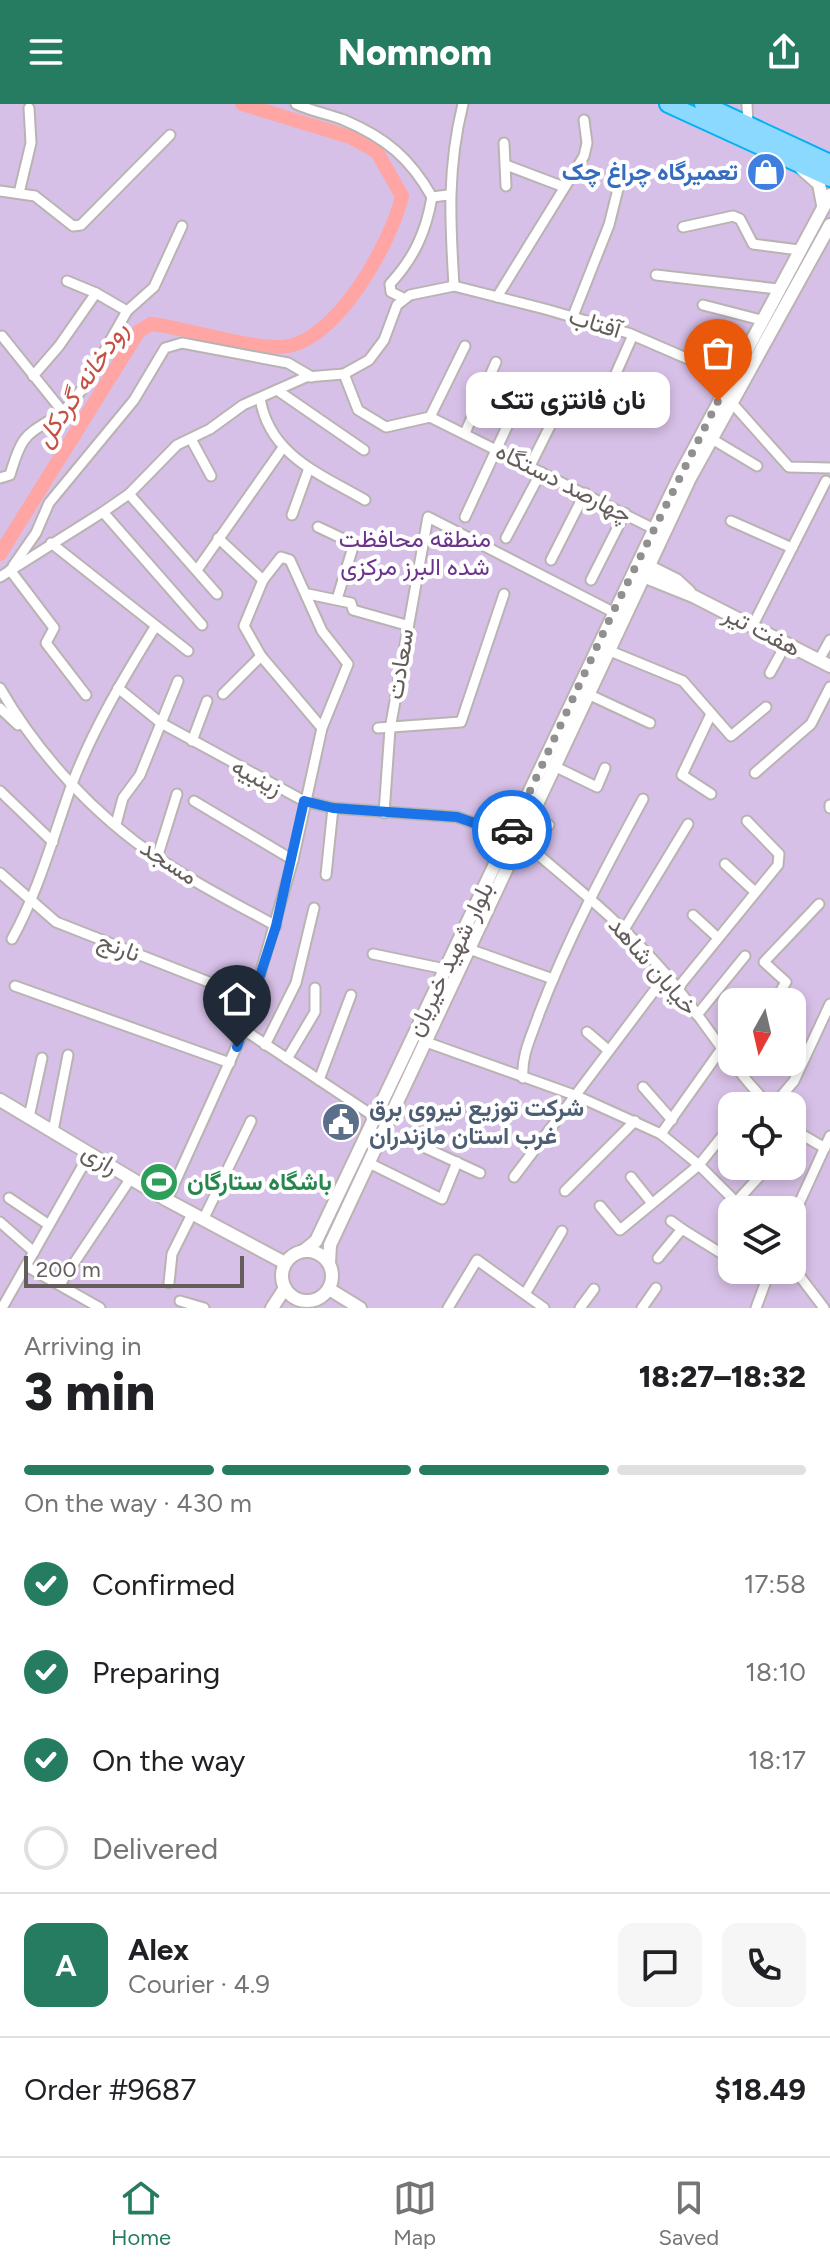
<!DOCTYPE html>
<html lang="en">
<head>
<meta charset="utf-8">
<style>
  body { margin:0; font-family:Figtree,Vazirmatn,sans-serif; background:#f6f6f6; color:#202124; height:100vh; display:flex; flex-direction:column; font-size:30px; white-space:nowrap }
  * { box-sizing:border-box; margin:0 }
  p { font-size:26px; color:#757577 }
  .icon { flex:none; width:44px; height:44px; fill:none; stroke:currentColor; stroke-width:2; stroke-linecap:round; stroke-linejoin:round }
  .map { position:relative; height:1204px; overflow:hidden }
  .details { display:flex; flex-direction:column; background:#fff; flex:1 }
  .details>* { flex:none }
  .needle { width:52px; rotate:188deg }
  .fabs { position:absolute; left:718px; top:884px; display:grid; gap:16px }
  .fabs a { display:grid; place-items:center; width:88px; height:88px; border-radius:16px; background:#fff; box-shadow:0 4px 12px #0003; font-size:40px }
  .scale { position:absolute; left:24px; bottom:20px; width:220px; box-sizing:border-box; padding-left:8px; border:4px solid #655d5c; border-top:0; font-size:22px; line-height:28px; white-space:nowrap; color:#655d5c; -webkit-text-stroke:6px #fff; paint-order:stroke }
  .pin { position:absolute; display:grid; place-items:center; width:68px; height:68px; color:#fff; margin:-82px -34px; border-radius:50% 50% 50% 0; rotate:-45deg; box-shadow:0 0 8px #0007 }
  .pin .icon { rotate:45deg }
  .courier { position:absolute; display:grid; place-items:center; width:80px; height:80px; margin:-40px; border:6px solid #1a73e8; border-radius:50%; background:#fff; color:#222; box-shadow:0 2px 10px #0007 }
  .bubble { position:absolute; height:56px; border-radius:16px; background:#fff; box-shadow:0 4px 12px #0003; font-size:26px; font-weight:800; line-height:56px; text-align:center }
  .headline em { font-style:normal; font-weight:800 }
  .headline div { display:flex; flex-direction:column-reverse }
  .headline { display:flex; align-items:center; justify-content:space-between; height:136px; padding:0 24px }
  h1 { font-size:52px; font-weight:800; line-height:60px }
  .bar { display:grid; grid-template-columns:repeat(4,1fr); gap:12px 8px; align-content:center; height:96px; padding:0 24px }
  .bar i { height:10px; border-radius:6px; background:#e0e0e0 }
  .bar .selected { background:#267c61 }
  .bar p { grid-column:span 4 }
  .line { display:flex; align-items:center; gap:20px; padding:0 24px; border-top:2px solid #e0e0e0 }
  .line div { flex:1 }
  .round { display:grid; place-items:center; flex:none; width:84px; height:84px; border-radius:16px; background:#f6f6f6 }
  ol { padding:0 24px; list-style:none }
  li { display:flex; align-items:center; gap:24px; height:88px }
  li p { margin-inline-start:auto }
  li .icon { padding:8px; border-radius:50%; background:#267c61; color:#fff; stroke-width:4 }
  li:last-child { color:#757577 }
  li i { width:44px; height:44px; border:4px solid #e0e0e0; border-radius:50% }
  header { display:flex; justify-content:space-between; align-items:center; height:104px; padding:0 24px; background:#267c61; color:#fff; font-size:36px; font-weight:800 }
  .menu { display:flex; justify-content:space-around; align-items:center; height:112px; border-top:2px solid #e0e0e0; background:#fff; font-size:22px; color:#757577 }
  .menu a { display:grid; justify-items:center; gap:4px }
  .menu .selected { color:#267c61 }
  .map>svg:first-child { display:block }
  .green { fill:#d7c0e7; fill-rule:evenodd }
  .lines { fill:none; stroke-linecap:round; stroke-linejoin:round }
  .river { stroke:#ffa5a4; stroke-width:14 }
  .street-casing { stroke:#b9b3b2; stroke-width:13 }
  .secondary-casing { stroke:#bcb4b3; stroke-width:16 }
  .highway-casing { stroke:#00b2f3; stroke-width:20 }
  .street { stroke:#fff; stroke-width:9 }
  .secondary { stroke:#fff; stroke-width:12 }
  .highway { stroke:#8bd9ff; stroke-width:16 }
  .done { stroke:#918f8f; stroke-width:8; stroke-dasharray:0 14.4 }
  .route { stroke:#1a73e8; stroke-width:10 }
  .labels { text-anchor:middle; stroke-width:8; stroke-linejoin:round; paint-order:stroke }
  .shop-label { font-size:24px; font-weight:bold; fill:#366cbe; stroke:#fff; text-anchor:end }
  .street-label { font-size:24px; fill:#655d5c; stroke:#fff }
  .park-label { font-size:24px; fill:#6b358b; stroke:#fff }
  .service-label { font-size:24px; font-weight:bold; fill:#4e5e75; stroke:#fff; text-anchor:start }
  .leisure-label { font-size:24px; font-weight:bold; fill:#27864d; stroke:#fff; text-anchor:start }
  .water-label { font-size:26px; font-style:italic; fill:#c55043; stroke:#fff }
</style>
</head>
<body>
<header><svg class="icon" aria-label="menu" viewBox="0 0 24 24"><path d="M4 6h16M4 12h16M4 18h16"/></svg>Nomnom<svg class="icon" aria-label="share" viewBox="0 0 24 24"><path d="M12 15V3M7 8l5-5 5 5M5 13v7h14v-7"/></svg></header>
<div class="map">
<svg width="830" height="1204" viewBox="0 0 830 1204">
  <rect width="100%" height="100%" fill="#e4ebef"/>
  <path class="green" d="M0,0h830v1204h-830zM732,898h60v60h-60zM732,1002h60v60h-60zM732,1106h60v60h-60z"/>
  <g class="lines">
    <path class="river" d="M0,450l139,-223 12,-7 14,2c30,6 87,22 115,21 55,-1 111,-104 122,-151l-25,-44 -27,-15 -108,-33"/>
    <g class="street-casing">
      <g id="street">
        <path d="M296,0c15,7 32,10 48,16 42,18 66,38 88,77"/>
        <path d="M747,0l1,21"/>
        <path d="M504,39l2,43"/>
        <path d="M506,61l58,22"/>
        <path d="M0,87l35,5 38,30 8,-1 89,-90"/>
        <path d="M19,89l12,-50 -2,-35"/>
        <path d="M683,123l50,-11 7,3 13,25 46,6"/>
        <path d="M656,171l122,14"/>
        <path d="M454,182c-4,-65 -7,-118 9,-182"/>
        <path d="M96,189l31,18 27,-24 28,-61"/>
        <path d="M497,193l87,-141 3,-13 -3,-23"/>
        <path d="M403,194l-12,-6 -1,-8c24,-26 36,-52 42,-87l16,-2"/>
        <path d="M703,201l58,15"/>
        <path d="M573,212l36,-91 10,-40"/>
        <path d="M344,270l14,36 28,17 44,-10"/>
        <path d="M33,272l26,-30 37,-53 -29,-12"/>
        <path d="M609,285l24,-54"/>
        <path d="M277,286l87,60"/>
        <path d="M260,294c9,57 60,76 105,102"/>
        <path d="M732,299l57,64 41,1"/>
        <path d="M63,308l21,-25 43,-76"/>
        <path d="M430,313l224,112"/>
        <path d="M430,313l35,-71"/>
        <path d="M465,329l31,-71"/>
        <path d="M191,335l20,37"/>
        <path d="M712,335l45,27"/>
        <path d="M530,362l35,-70"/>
        <path d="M0,374l10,-3c13,-44 16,-39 53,-63l-61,-76"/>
        <path d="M129,390l88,100"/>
        <path d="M103,408l99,113"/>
        <path d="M292,411l17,-47"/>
        <path d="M465,413l64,-138"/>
        <path d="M731,417l61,27"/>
        <path d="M318,423l36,17 -17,55"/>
        <path d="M218,434l45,42"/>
        <path d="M506,434l35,-66"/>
        <path d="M51,439l137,108"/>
        <path d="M551,456l34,-67"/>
        <path d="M13,462l23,-33 13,-30 85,-103 31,-52 17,-5 106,20 24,14"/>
        <path d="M10,466l44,58 -8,15 40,52"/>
        <path d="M197,466l85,-121"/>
        <path d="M0,473l103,-65 26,-18 48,-49 33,-16 33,-24 63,-28 38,-3 25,-14 15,-20 13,-35 13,-10 44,-9 91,23 83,24 102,44"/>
        <path d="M591,476l34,-67"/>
        <path d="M308,490l43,9 2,7 53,15"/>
        <path d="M752,523l74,-146"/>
        <path d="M610,547l73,30 48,55 35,-29"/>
        <path d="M819,556l11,-20"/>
        <path d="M770,569l16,-29"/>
        <path d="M0,584c38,66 94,127 158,170 37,26 79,46 118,68"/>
        <path d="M118,584l43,35 143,78 29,7 124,9 52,18"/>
        <path d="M223,590l38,-38"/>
        <path d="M590,591l60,28"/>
        <path d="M0,604l18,17"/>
        <path d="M711,610l-29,61 29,19"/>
        <path d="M378,624l83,-6 43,-128"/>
        <path d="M192,637l15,-40"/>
        <path d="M556,663l41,20 8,-19"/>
        <path d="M755,669l56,-49 19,-37"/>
        <path d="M0,687l53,51"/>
        <path d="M194,697l99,59"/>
        <path d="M830,701v3"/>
        <path d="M384,709l6,-84 38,-212 185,95"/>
        <path d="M533,711l16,10"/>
        <path d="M116,720l7,-26 17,-23 38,-94"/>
        <path d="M521,736c50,43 100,82 143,132 38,44 65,93 106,134"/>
        <path d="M157,754l20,-64"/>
        <path d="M725,760l29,27"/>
        <path d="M0,769l56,49 196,77"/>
        <path d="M326,771l7,-67"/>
        <path d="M693,811l24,22"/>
        <path d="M625,824l63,-104"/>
        <path d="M12,835c27,-49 41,-102 60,-155 21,-55 52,-107 83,-157"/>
        <path d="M469,845l84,30"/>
        <path d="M373,850l72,15"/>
        <path d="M15,882l215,77"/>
        <path d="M677,885l101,-124 1,-11 -32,-33"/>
        <path d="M774,898l12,-20 -22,-20 55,-58"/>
        <path d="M697,911l48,-59"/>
        <path d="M244,926l131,87"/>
        <path d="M587,928l21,18"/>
        <path d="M426,938l151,54 84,38 38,31 45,45"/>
        <path d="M265,941l31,-62 18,-75"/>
        <path d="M287,955l28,-47v-24"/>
        <path d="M523,974c-2,-23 9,-43 16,-64 29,-76 66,-145 104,-215"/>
        <path d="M319,976l32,-85"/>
        <path d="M643,983l29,33"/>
        <path d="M746,1002l10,-13"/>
        <path d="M773,1002l21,-25 36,-77"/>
        <path d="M29,1013l13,-59"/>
        <path d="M792,1025l33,19"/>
        <path d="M53,1027l15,-76"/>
        <path d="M661,1030l59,-83"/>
        <path d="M417,1040l63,29"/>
        <path d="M369,1059l73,36 15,-37"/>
        <path d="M514,1073l152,-202"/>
        <path d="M631,1073l20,25"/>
        <path d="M565,1087l70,-70"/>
        <path d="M9,1094l40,27"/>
        <path d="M167,1096l77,-170 49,-170 29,-132 26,-64 -26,-33 -32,-71 -9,-3 -18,23 -19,46 17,30 61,72"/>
        <path d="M736,1098l33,-36"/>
        <path d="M600,1102l20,24 79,-65 33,-41"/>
        <path d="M792,1115l38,-83"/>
        <path d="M203,1116l48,-99"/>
        <path d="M671,1117l11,8"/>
        <path d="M0,1118l34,30"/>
        <path d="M658,1154l24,-29 50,31"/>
        <path d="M26,1162l74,42"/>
        <path d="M792,1162l32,42"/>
        <path d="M749,1166l17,11"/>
        <path d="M169,1179l3,-29 20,-40"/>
        <path d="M60,1180l71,-106"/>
        <path d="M525,1190l37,-63"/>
        <path d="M180,1197l24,7"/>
        <path d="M2,1204l88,-155"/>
        <path d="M448,1204l29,-48 67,48"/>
        <path d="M580,1204l14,-19"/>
        <path d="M642,1204l14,-20"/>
        <path d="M756,1204l14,-38"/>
      </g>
    </g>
    <g class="secondary-casing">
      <g id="secondary">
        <path d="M802,65l17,15 4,21"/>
        <path d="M644,460l32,16 13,12"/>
        <path d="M638,470l55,22 137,70"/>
        <path d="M0,996l167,100 118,63"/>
        <path d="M305,1146l11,-9 365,-768 149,-278"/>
        <circle cx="307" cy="1172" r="25"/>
        <path d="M329,1159l1,-18 360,-767 140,-253"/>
        <path d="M329,1185l31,19"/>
        <path d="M272,1204l13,-20"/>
      </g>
    </g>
    <g class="highway-casing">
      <g id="highway">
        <path d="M668,0l162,74"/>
        <path d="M703,0l127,59"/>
      </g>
    </g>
    <use href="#street" class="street"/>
    <use href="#secondary" class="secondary"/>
    <use href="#highway" class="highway"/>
  </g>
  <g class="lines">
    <path class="done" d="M512,726l101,-218 105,-211"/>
    <path class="route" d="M237,943l39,-121 28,-125 29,7 124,9 52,18 3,-5"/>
  </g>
  <defs>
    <g id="shop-disc" transform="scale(2)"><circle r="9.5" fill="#3f7fe0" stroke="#fff"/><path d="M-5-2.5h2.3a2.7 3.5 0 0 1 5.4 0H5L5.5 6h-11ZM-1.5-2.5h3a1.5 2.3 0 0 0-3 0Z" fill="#fff"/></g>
    <g id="civic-disc" transform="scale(2)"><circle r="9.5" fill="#5c6f8a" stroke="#fff"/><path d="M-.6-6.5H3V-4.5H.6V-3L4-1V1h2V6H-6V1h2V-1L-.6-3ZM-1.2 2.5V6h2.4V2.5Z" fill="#fff"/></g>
    <g id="stadium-disc" transform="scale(2)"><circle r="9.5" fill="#2e9e5b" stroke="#fff"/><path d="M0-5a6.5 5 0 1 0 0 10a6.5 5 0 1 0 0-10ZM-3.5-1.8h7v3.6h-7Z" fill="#fff"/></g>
  </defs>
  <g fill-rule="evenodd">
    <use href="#shop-disc" x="766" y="68"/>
    <use href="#civic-disc" x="341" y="1018"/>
    <use href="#stadium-disc" x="159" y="1078"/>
  </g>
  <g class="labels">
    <g class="shop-label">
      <text x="738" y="76">تعمیرگاه چراغ چک</text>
    </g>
    <g class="street-label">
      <text transform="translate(595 219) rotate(17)" y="8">آفتاب</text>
      <text transform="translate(564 379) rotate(27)" y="8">چهارصد دستگاه</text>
      <text transform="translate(762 527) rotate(27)" y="8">هفت تیر</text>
      <text transform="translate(400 560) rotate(-81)" y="8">سعادت</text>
      <text transform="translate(257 673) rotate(28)" y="8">زینبیه</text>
      <text transform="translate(169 758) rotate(33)" y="8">مسجد</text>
      <text transform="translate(119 843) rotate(21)" y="8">نارنج</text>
      <text transform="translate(450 855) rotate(-64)" y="8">بلوار شهید خیریان</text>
      <text transform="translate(653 862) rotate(49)" y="8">خیابان شاهد</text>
      <text transform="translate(100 1055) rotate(31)" y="8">رازی</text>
    </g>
    <g class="park-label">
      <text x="415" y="443">منطقه محافظت<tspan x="415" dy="28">شده البرز مرکزی</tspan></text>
    </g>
    <g class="service-label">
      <text x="369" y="1012">شرکت توزیع نیروی برق<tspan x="369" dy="28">غرب استان مازندران</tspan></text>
    </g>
    <g class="leisure-label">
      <text x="187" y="1086">باشگاه ستارگان</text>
    </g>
    <g class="water-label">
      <text transform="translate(81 280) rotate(-56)" y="9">رودخانه گردکل</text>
    </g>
  </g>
</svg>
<div class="fabs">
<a><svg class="needle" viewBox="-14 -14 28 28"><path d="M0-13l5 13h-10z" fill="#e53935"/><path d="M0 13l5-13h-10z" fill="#757577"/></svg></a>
<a><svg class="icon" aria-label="locate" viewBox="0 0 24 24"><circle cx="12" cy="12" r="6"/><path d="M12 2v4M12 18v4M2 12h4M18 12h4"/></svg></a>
<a><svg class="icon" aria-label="layers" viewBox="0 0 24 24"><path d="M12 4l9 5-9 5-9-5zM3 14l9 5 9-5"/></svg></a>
</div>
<div class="scale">200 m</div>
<div class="pin" style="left:718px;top:297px;background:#ea580c"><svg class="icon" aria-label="bag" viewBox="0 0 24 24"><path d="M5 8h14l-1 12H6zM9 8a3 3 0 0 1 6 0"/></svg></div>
<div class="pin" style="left:237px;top:943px;background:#1f2937"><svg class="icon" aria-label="home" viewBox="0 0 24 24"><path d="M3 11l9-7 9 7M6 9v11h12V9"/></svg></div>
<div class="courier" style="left:512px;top:726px"><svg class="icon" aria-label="car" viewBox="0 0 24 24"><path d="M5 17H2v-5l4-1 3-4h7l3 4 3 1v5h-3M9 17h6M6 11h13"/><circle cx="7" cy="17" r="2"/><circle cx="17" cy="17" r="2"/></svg></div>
<div class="bubble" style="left:466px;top:268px;width:204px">نان فانتزی تتک</div>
</div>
<section class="details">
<div class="headline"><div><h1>3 min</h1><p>Arriving in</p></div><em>18:27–18:32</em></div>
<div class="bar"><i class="selected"></i><i class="selected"></i><i class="selected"></i><i></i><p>On the way · 430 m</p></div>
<ol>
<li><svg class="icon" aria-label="check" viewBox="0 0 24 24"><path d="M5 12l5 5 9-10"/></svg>Confirmed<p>17:58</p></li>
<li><svg class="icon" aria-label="check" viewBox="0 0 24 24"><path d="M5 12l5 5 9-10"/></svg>Preparing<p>18:10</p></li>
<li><svg class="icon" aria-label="check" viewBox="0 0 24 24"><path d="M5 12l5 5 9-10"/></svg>On the way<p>18:17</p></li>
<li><i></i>Delivered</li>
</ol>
<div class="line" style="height:144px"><b class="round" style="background:#267c61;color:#fff">A</b><div><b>Alex</b><p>Courier · 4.9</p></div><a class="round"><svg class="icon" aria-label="chat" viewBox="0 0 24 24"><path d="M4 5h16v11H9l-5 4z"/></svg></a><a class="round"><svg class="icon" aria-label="phone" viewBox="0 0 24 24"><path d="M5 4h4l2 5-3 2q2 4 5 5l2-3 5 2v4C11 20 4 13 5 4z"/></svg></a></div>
<div class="line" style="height:104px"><div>Order #9687</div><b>$18.49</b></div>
</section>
<nav class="menu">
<a class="selected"><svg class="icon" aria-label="home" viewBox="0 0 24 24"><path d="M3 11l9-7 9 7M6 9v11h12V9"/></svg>Home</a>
<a><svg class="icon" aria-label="map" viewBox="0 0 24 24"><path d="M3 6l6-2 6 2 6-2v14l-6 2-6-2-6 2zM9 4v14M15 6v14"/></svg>Map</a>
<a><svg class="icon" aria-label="saved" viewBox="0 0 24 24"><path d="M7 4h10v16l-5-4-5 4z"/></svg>Saved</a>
</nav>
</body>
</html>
